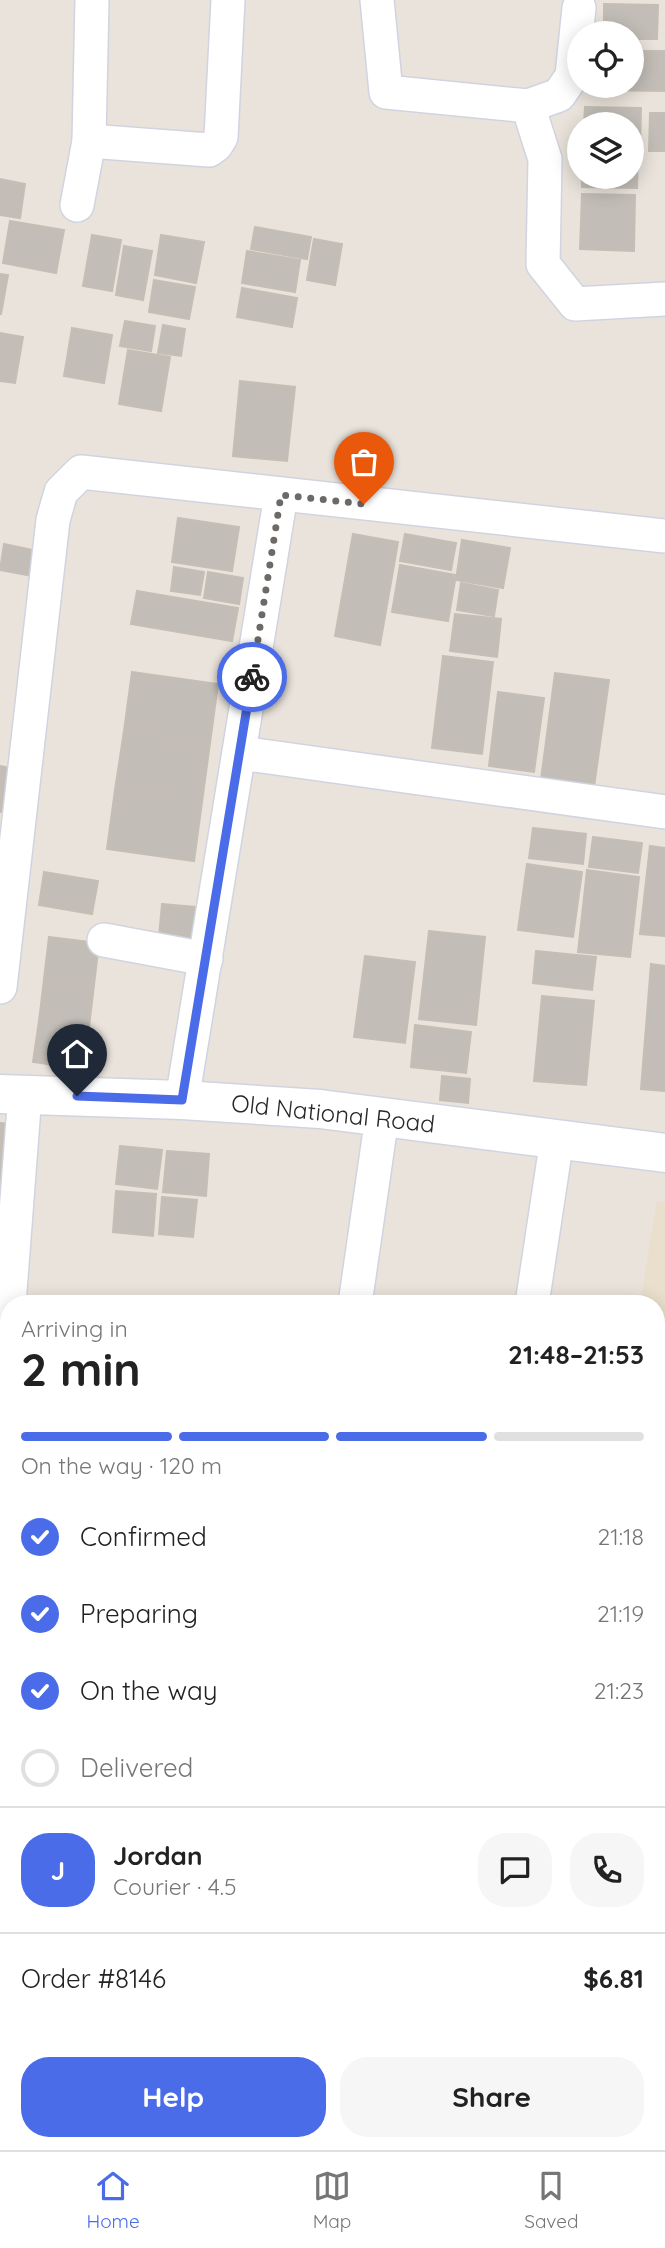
<!DOCTYPE html>
<html lang="en">
<head>
<meta charset="utf-8">
<style>
  body { margin:0; font-family:Quicksand,sans-serif; background:#f6f6f6; color:#222; height:100vh; display:flex; flex-direction:column; font-size:26px; white-space:nowrap }
  * { box-sizing:border-box; margin:0 }
  p { font-size:23px; color:#767676 }
  .icon { flex:none; width:38px; height:38px; fill:none; stroke:currentColor; stroke-width:2; stroke-linecap:round; stroke-linejoin:round }
  .map { position:relative; flex:1; overflow:hidden }
  .details { position:absolute; left:0px; top:1295px; width:665px; height:856px; display:flex; flex-direction:column; background:#fff; border-radius:28px 28px 0 0; box-shadow:0 4px 18px #0003 }
  .details>* { flex:none }
  .tools { position:absolute; left:567px; top:21px; display:grid; gap:14px }
  .tools a { display:grid; place-items:center; width:77px; height:77px; border-radius:50%; background:#fff; box-shadow:0 4px 18px #0003; font-size:35px }
  .pin { position:absolute; display:grid; place-items:center; width:60px; height:60px; color:#fff; margin:-72px -30px; border-radius:50% 50% 50% 0; rotate:-45deg; box-shadow:0 0 7px #0007 }
  .pin .icon { rotate:45deg }
  .courier { position:absolute; display:grid; place-items:center; width:70px; height:70px; margin:-35px; border:5px solid #4a6ce8; border-radius:50%; background:#fff; color:#222; box-shadow:0 2px 9px #0007 }
  .overview em { font-style:normal; font-weight:700 }
  .overview div { display:flex; flex-direction:column-reverse }
  .overview { display:flex; align-items:center; justify-content:space-between; height:119px; padding:0 21px }
  h1 { font-size:46px; font-weight:700; line-height:52px }
  .bar { display:grid; grid-template-columns:repeat(4,1fr); gap:10px 7px; align-content:center; height:84px; padding:0 21px }
  .bar i { height:9px; border-radius:5px; background:#e0e0e0 }
  .bar .selected { background:#4a6ce8 }
  .bar p { grid-column:span 4 }
  .line { display:flex; align-items:center; gap:18px; padding:0 21px; border-top:2px solid #e0e0e0 }
  .line div { flex:1 }
  .round { display:grid; place-items:center; flex:none; width:74px; height:74px; border-radius:28px; background:#f6f6f6 }
  ol { padding:0 21px; list-style:none }
  li { display:flex; align-items:center; gap:21px; height:77px }
  li p { margin-inline-start:auto }
  li .icon { padding:7px; border-radius:50%; background:#4a6ce8; color:#fff; stroke-width:4 }
  li:last-child { color:#767676 }
  li i { width:38px; height:38px; border:4px solid #e0e0e0; border-radius:50% }
  .primary-button { display:flex; gap:14px; margin-top:auto; padding:14px 21px }
  .primary-button a { flex:1; height:80px; border-radius:28px; background:#4a6ce8; color:#fff; font-size:28px; font-weight:700; line-height:80px; text-align:center }
  .primary-button a+a { background:#f6f6f6; color:#222 }
  .tab-bar { display:flex; justify-content:space-around; align-items:center; height:98px; border-top:2px solid #e0e0e0; background:#fff; font-size:19px; color:#767676 }
  .tab-bar a { display:grid; justify-items:center; gap:4px }
  .tab-bar .selected { color:#4a6ce8 }
  .map>svg:first-child { display:block }
  .education { fill:#e9dfcc }
  .building { fill:#c2bdb7; stroke:#c4beb5; stroke-width:2 }
  .lines { fill:none; stroke-linecap:round; stroke-linejoin:round }
  .street-casing { stroke:#d1d4e0; stroke-width:36 }
  .secondary-casing { stroke:#d1d4e0; stroke-width:41 }
  .street { stroke:#fff; stroke-width:33 }
  .secondary { stroke:#fff; stroke-width:38 }
  .done { stroke:#6c6967; stroke-width:7; stroke-dasharray:0 12.6 }
  .route { stroke:#4a6ce8; stroke-width:9 }
  .labels { text-anchor:middle; stroke-width:7; stroke-linejoin:round; paint-order:stroke }
  .street-label { font-size:24px; fill:#282828; stroke:#fff }
</style>
</head>
<body>
<div class="map">
<svg width="665" height="2150" viewBox="0 0 665 2150">
  <rect width="100%" height="100%" fill="#e9e3db"/>
  <path class="education" d="M657,1201l8,1v527l-9,-2v-423h-16z"/>
  <g class="building">
    <path d="M604,4l54,1 -1,34h-25v-6h-28z"/>
    <path d="M632,51h33v40l-69,-1v-4h36z"/>
    <path d="M585,107l56,1 -1,40h-8v-24h-48z"/>
    <path d="M650,113h15v38h-16z"/>
    <path d="M632,155h6l-1,33 -55,-1v-10h50z"/>
    <path d="M0,179l25,5 -5,34 -20,-3z"/>
    <path d="M582,194l53,1 -1,56 -54,-2z"/>
    <path d="M10,221l54,9 -8,43 -53,-10z"/>
    <path d="M255,227l56,10 -4,22 -56,-10z"/>
    <path d="M92,235l29,5 -9,51 -29,-5z"/>
    <path d="M161,235l43,7 -8,41 -41,-8z"/>
    <path d="M314,239l28,5 -7,41 -28,-5z"/>
    <path d="M124,246l28,5 -9,49 -27,-5z"/>
    <path d="M247,251l53,9 -5,32 -53,-9z"/>
    <path d="M0,274l8,1 -7,39h-1z"/>
    <path d="M154,280l41,7 -6,32 -40,-7z"/>
    <path d="M242,288l55,10 -5,29 -55,-10z"/>
    <path d="M125,321l30,5 -4,25 -31,-5z"/>
    <path d="M163,325l22,4 -4,27 -23,-3z"/>
    <path d="M72,328l40,7 -8,48 -40,-7z"/>
    <path d="M0,333l23,4 -8,46 -15,-2z"/>
    <path d="M128,350l42,7 -9,54 -42,-7z"/>
    <path d="M240,381l55,6 -8,74 -54,-5z"/>
    <path d="M178,518l61,9 -7,44 -60,-9z"/>
    <path d="M353,534l45,8 -18,103 -45,-9z"/>
    <path d="M405,534l51,9 -5,27 -51,-9z"/>
    <path d="M462,540l48,8 -7,40 -47,-8z"/>
    <path d="M4,544l38,8 -4,25 -38,-7z"/>
    <path d="M400,565l56,10 -8,46 -56,-9z"/>
    <path d="M174,567l30,5 -4,23 -29,-4z"/>
    <path d="M208,572l35,6 -4,26 -35,-6z"/>
    <path d="M461,583l37,7 -4,26 -37,-6z"/>
    <path d="M137,591l101,17 -6,33 -101,-17z"/>
    <path d="M455,614l46,5 -4,38 -47,-6z"/>
    <path d="M443,656l50,6 -11,92 -50,-6z"/>
    <path d="M132,672l86,12 -8,59 -86,-12z"/>
    <path d="M555,673l54,7 -16,114 -53,-7z"/>
    <path d="M498,692l46,6 -10,74 -45,-6z"/>
    <path d="M124,731l86,12 -8,59 -87,-12z"/>
    <path d="M0,766l10,2 -7,44h-3z"/>
    <path d="M115,790l87,12 -8,59 -87,-12z"/>
    <path d="M533,828l53,6 -3,30 -54,-6z"/>
    <path d="M593,837l49,6 -4,30 -49,-6z"/>
    <path d="M650,846l15,2v88l-25,-2z"/>
    <path d="M527,864l55,8 -9,65 -55,-7z"/>
    <path d="M587,870l52,7 -9,80 -52,-5z"/>
    <path d="M44,872l54,9 -6,33 -53,-9z"/>
    <path d="M162,904l33,3 -4,44 -33,-3z"/>
    <path d="M429,931l56,6 -9,88 -57,-6z"/>
    <path d="M49,937l50,6 -5,42 -50,-6z"/>
    <path d="M536,951l60,6 -4,33 -59,-7z"/>
    <path d="M365,956l50,6 -10,81 -51,-6z"/>
    <path d="M651,964l14,2v125l-24,-2z"/>
    <path d="M44,979l50,6 -5,42 -50,-6z"/>
    <path d="M542,996l52,5 -8,84 -52,-4z"/>
    <path d="M39,1021l50,6 -6,42 -50,-7z"/>
    <path d="M415,1025l56,7 -5,41 -55,-6z"/>
    <path d="M442,1076l28,3 -2,24 -28,-3z"/>
    <path d="M0,1123l12,1 -7,62h-5z"/>
    <path d="M120,1146l42,4 -5,39 -41,-5z"/>
    <path d="M167,1151l42,3 -3,42 -43,-4z"/>
    <path d="M116,1191l40,3 -3,42 -40,-4z"/>
    <path d="M162,1197l35,3 -4,37 -34,-3z"/>
    <path d="M665,1435v243l-9,-1v-174z"/>
  </g>
  <g class="lines">
    <g class="street-casing">
      <g id="street">
        <path d="M377,0l9,92 142,14 17,53 -2,105 32,40 90,-5"/>
        <path d="M528,106l31,-11 13,-19 7,-68"/>
        <path d="M89,141l120,9 7,-5 5,-8 7,-137"/>
        <path d="M77,205l12,-64 3,-141"/>
        <path d="M240,753l425,59"/>
        <path d="M104,940l102,19"/>
        <path d="M0,987l53,-467 8,-28 20,-20 584,64"/>
        <path d="M182,1100l99,-605"/>
        <path d="M9,1304l16,-210"/>
        <path d="M355,1304l27,-187"/>
        <path d="M532,1304l25,-165"/>
        <path d="M0,1423l9,-115"/>
        <path d="M0,1916l9,2"/>
        <path d="M656,2018l9,1"/>
        <path d="M233,2150l1,-8"/>
        <path d="M412,2150l1,-8"/>
      </g>
    </g>
    <g class="secondary-casing">
      <path id="secondary" d="M0,1094l182,6 138,9 345,44"/>
    </g>
    <use href="#street" class="street"/>
    <use href="#secondary" class="secondary"/>
  </g>
  <g class="lines">
    <path class="done" d="M252,677l29,-182 83,9"/>
    <path class="route" d="M77,1096l105,4 70,-423"/>
  </g>
  <g class="labels">
    <g class="street-label">
      <text transform="translate(333 1114) rotate(6)" y="8">Old National Road</text>
    </g>
  </g>
</svg>
<div class="tools">
<a><svg class="icon" aria-label="locate" viewBox="0 0 24 24"><circle cx="12" cy="12" r="6"/><path d="M12 2v4M12 18v4M2 12h4M18 12h4"/></svg></a>
<a><svg class="icon" aria-label="layers" viewBox="0 0 24 24"><path d="M12 4l9 5-9 5-9-5zM3 14l9 5 9-5"/></svg></a>
</div>
<div class="pin" style="left:364px;top:504px;background:#ea580c"><svg class="icon" aria-label="bag" viewBox="0 0 24 24"><path d="M5 8h14l-1 12H6zM9 8a3 3 0 0 1 6 0"/></svg></div>
<div class="pin" style="left:77px;top:1096px;background:#1f2937"><svg class="icon" aria-label="home" viewBox="0 0 24 24"><path d="M3 11l9-7 9 7M6 9v11h12V9"/></svg></div>
<div class="courier" style="left:252px;top:677px"><svg class="icon" aria-label="bike" viewBox="0 0 24 24"><circle cx="6" cy="16" r="4"/><circle cx="18" cy="16" r="4"/><path d="M6 16l4-8h5l3 8M10 8l3 8H6M13 5h3"/></svg></div>
<section class="details">
<div class="overview"><div><h1>2 min</h1><p>Arriving in</p></div><em>21:48–21:53</em></div>
<div class="bar"><i class="selected"></i><i class="selected"></i><i class="selected"></i><i></i><p>On the way · 120 m</p></div>
<ol>
<li><svg class="icon" aria-label="check" viewBox="0 0 24 24"><path d="M5 12l5 5 9-10"/></svg>Confirmed<p>21:18</p></li>
<li><svg class="icon" aria-label="check" viewBox="0 0 24 24"><path d="M5 12l5 5 9-10"/></svg>Preparing<p>21:19</p></li>
<li><svg class="icon" aria-label="check" viewBox="0 0 24 24"><path d="M5 12l5 5 9-10"/></svg>On the way<p>21:23</p></li>
<li><i></i>Delivered</li>
</ol>
<div class="line" style="height:126px"><b class="round" style="background:#4a6ce8;color:#fff">J</b><div><b>Jordan</b><p>Courier · 4.5</p></div><a class="round"><svg class="icon" aria-label="chat" viewBox="0 0 24 24"><path d="M4 5h16v11H9l-5 4z"/></svg></a><a class="round"><svg class="icon" aria-label="phone" viewBox="0 0 24 24"><path d="M5 4h4l2 5-3 2q2 4 5 5l2-3 5 2v4C11 20 4 13 5 4z"/></svg></a></div>
<div class="line" style="height:91px"><div>Order #8146</div><b>$6.81</b></div>
<div class="primary-button"><a>Help</a><a>Share</a></div>
</section>
</div>
<nav class="tab-bar">
<a class="selected"><svg class="icon" aria-label="home" viewBox="0 0 24 24"><path d="M3 11l9-7 9 7M6 9v11h12V9"/></svg>Home</a>
<a><svg class="icon" aria-label="map" viewBox="0 0 24 24"><path d="M3 6l6-2 6 2 6-2v14l-6 2-6-2-6 2zM9 4v14M15 6v14"/></svg>Map</a>
<a><svg class="icon" aria-label="saved" viewBox="0 0 24 24"><path d="M7 4h10v16l-5-4-5 4z"/></svg>Saved</a>
</nav>
</body>
</html>
